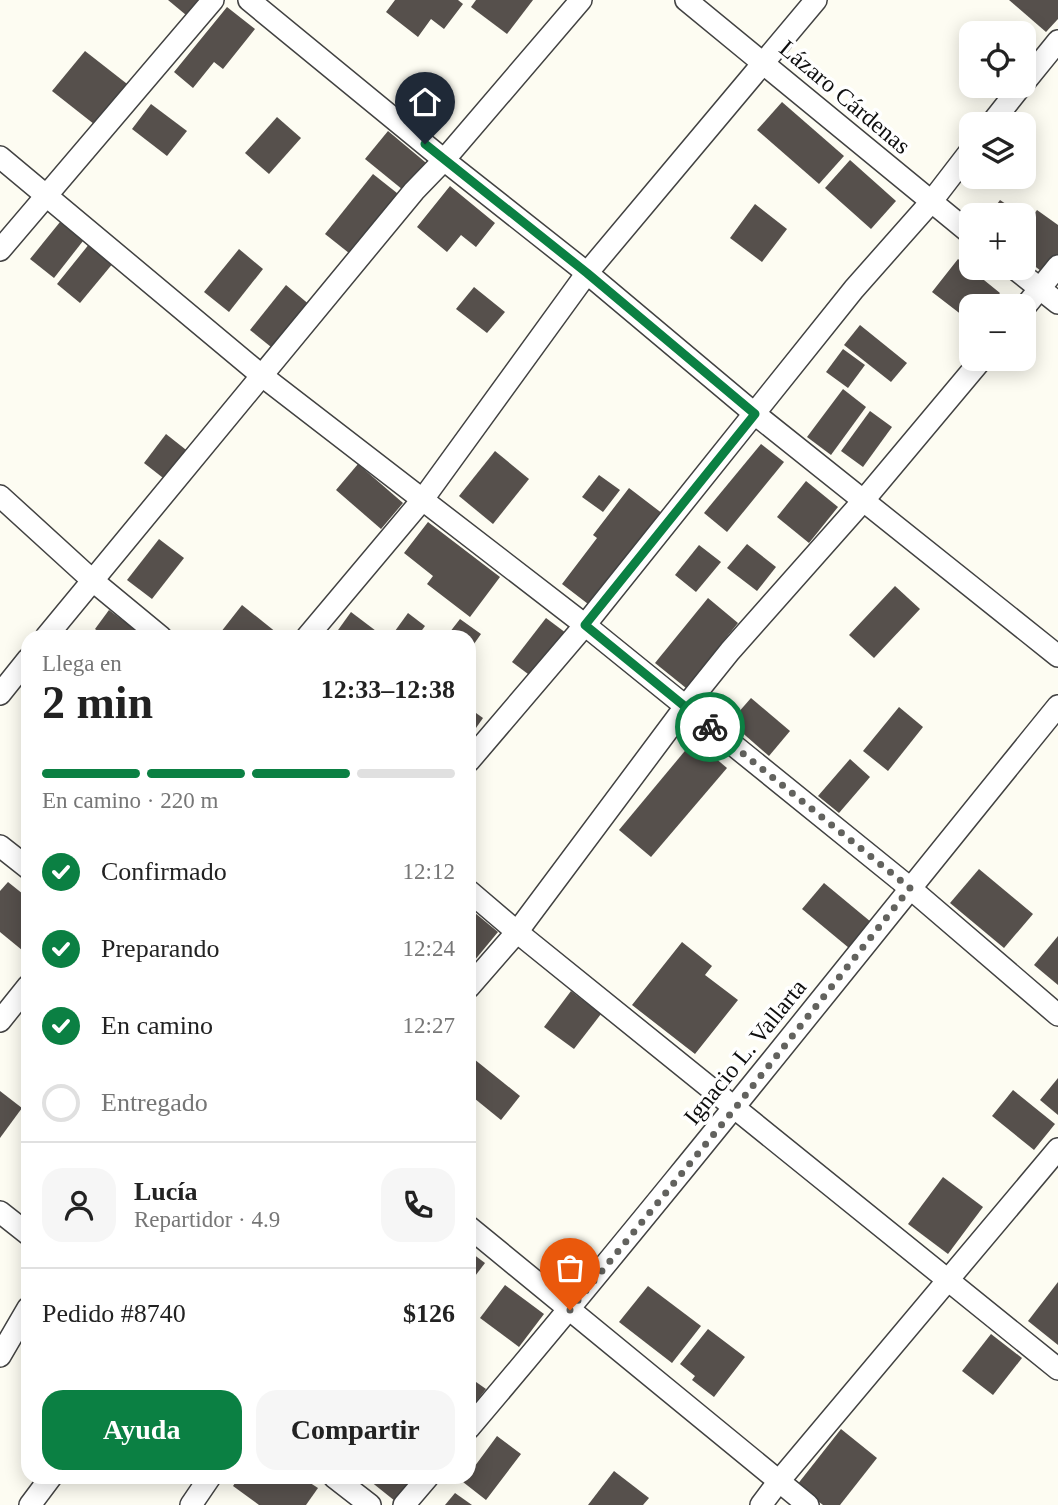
<!DOCTYPE html>
<html lang="es">
<head>
<meta charset="utf-8">
<style>
  body { margin:0; font-family:Georgia,serif; background:#f6f6f6; color:#222; height:100vh; display:flex; flex-direction:column; font-size:26px; white-space:nowrap }
  * { box-sizing:border-box; margin:0 }
  p { font-size:23px; color:#767676 }
  .icon { flex:none; width:38px; height:38px; fill:none; stroke:currentColor; stroke-width:2; stroke-linecap:round; stroke-linejoin:round }
  .map { position:relative; flex:1; overflow:hidden }
  .sheet { position:absolute; left:21px; top:630px; width:455px; height:854px; display:flex; flex-direction:column; background:#fff; border-radius:21px; box-shadow:0 4px 18px #0003 }
  .sheet>* { flex:none }
  .fabs { position:absolute; left:959px; top:21px; display:grid; gap:14px }
  .fabs a { display:grid; place-items:center; width:77px; height:77px; border-radius:14px; background:#fff; box-shadow:0 4px 18px #0003; font-size:35px }
  .pin { position:absolute; display:grid; place-items:center; width:60px; height:60px; color:#fff; margin:-72px -30px; border-radius:50% 50% 50% 0; rotate:-45deg; box-shadow:0 0 7px #0007 }
  .pin .icon { rotate:45deg }
  .courier { position:absolute; display:grid; place-items:center; width:70px; height:70px; margin:-35px; border:5px solid #0b8043; border-radius:50%; background:#fff; color:#222; box-shadow:0 2px 9px #0007 }
  .summary em { font-style:normal; font-weight:800 }
  .summary div { display:flex; flex-direction:column-reverse }
  .summary { display:flex; align-items:center; justify-content:space-between; height:119px; padding:0 21px }
  h1 { font-size:46px; font-weight:800; line-height:52px }
  .bar { display:grid; grid-template-columns:repeat(4,1fr); gap:10px 7px; align-content:center; height:84px; padding:0 21px }
  .bar i { height:9px; border-radius:5px; background:#e0e0e0 }
  .bar .selected { background:#0b8043 }
  .bar p { grid-column:span 4 }
  .line { display:flex; align-items:center; gap:18px; padding:0 21px; border-top:2px solid #e0e0e0 }
  .line div { flex:1 }
  .round { display:grid; place-items:center; flex:none; width:74px; height:74px; border-radius:21px; background:#f6f6f6 }
  ol { padding:0 21px; list-style:none }
  li { display:flex; align-items:center; gap:21px; height:77px }
  li p { margin-inline-start:auto }
  li .icon { padding:7px; border-radius:50%; background:#0b8043; color:#fff; stroke-width:4 }
  li:last-child { color:#767676 }
  li i { width:38px; height:38px; border:4px solid #e0e0e0; border-radius:50% }
  .primary-button { display:flex; gap:14px; margin-top:auto; padding:14px 21px }
  .primary-button a { flex:1; height:80px; border-radius:21px; background:#0b8043; color:#fff; font-size:28px; font-weight:800; line-height:80px; text-align:center }
  .primary-button a+a { background:#f6f6f6; color:#222 }
  .map>svg:first-child { display:block }
  .building { fill:#56504c }
  .lines { fill:none; stroke-linecap:round; stroke-linejoin:round }
  .minor-casing { stroke:#424242; stroke-width:24 }
  .minor { stroke:#fff; stroke-width:21 }
  .done { stroke:#62625e; stroke-width:7; stroke-dasharray:0 12.6 }
  .route { stroke:#0b8043; stroke-width:9 }
  .labels { text-anchor:middle; stroke-width:7; stroke-linejoin:round; paint-order:stroke }
  .street-label { font-size:24px; fill:#0f0f0f; stroke:#fff }
</style>
</head>
<body>
<div class="map">
<svg width="1058" height="1505" viewBox="0 0 1058 1505">
  <rect width="100%" height="100%" fill="#fdfcf2"/>
  <g class="building">
    <path d="M168,0h30l-12,15z"/>
    <path d="M395,0h63l5,4 -19,25 -13,-10 -13,18 -32,-25z"/>
    <path d="M476,0h57l-26,34 -36,-27z"/>
    <path d="M1009,0h49v19l-12,13z"/>
    <path d="M227,7l28,22 -32,40 -9,-7 -21,26 -19,-16z"/>
    <path d="M85,51l46,36 -32,41 -47,-37z"/>
    <path d="M782,102l62,54 -25,28 -62,-54z"/>
    <path d="M151,104l36,27 -20,25 -35,-27z"/>
    <path d="M277,117l24,21 -32,36 -24,-21z"/>
    <path d="M388,131l43,36 -23,27 -43,-35z"/>
    <path d="M850,160l46,41 -25,28 -46,-41z"/>
    <path d="M373,174l29,23 -48,60 -29,-23z"/>
    <path d="M450,186l45,37 -19,24 -15,-12 -14,17 -30,-25z"/>
    <path d="M1000,200l22,15h-33z"/>
    <path d="M755,204l32,25 -25,33 -32,-24z"/>
    <path d="M1037,210l21,15v32l-13,17 -21,-16v-30z"/>
    <path d="M60,222l23,19 -29,37 -24,-19z"/>
    <path d="M90,243l24,19 -34,41 -23,-19z"/>
    <path d="M239,249l24,20 -34,43 -25,-20z"/>
    <path d="M958,259l42,34 -10,13h-19v16l-39,-30z"/>
    <path d="M286,285l25,21 -35,45 -26,-21z"/>
    <path d="M474,287l31,25 -18,21 -31,-24z"/>
    <path d="M860,325l47,38 -16,19 -47,-37z"/>
    <path d="M843,349l22,16 -17,23 -22,-16z"/>
    <path d="M843,389l23,18 -35,48 -24,-18z"/>
    <path d="M870,411l22,16 -29,40 -22,-16z"/>
    <path d="M166,434l24,19 -23,28 -23,-18z"/>
    <path d="M761,444l23,18 -57,70 -23,-19z"/>
    <path d="M495,451l34,28 -36,45 -34,-28z"/>
    <path d="M358,464l45,39 -22,26 -45,-39z"/>
    <path d="M599,475l21,15 -17,22 -21,-15z"/>
    <path d="M806,481l32,26 -29,36 -32,-26z"/>
    <path d="M629,488l34,26 -71,93 -30,-23 35,-46 -4,-3z"/>
    <path d="M428,522l72,55 -30,40 -43,-33 6,-8 -29,-23z"/>
    <path d="M159,539l25,19 -32,41 -25,-19z"/>
    <path d="M747,544l29,23 -19,24 -30,-23z"/>
    <path d="M699,545l22,17 -25,30 -21,-17z"/>
    <path d="M895,586l25,23 -46,49 -25,-23z"/>
    <path d="M708,598l30,25 -52,65 -31,-25z"/>
    <path d="M242,605l40,32h-65z"/>
    <path d="M109,610l36,27h-40l-10,-8z"/>
    <path d="M351,612l33,25h-51z"/>
    <path d="M408,613l17,13 -8,11h-15l-7,-6z"/>
    <path d="M546,618l20,15 -34,44 -20,-15z"/>
    <path d="M460,619l21,15 -12,17v-14h-23z"/>
    <path d="M751,698l39,33 -21,25 -39,-34z"/>
    <path d="M899,707l24,20 -35,44 -25,-20z"/>
    <path d="M469,708l14,10 -14,20z"/>
    <path d="M694,740l33,28 -76,89 -32,-27z"/>
    <path d="M850,759l20,18 -31,36 -21,-17z"/>
    <path d="M979,869l54,45 -29,34 -54,-45z"/>
    <path d="M8,882l20,16v57l-28,-23v-41z"/>
    <path d="M824,883l47,39 -22,26 -47,-39z"/>
    <path d="M469,908l29,24 -29,35z"/>
    <path d="M1058,936v49l-24,-20z"/>
    <path d="M682,942l30,24 -7,9 33,25 -43,54 -63,-49z"/>
    <path d="M571,991l30,23 -27,35 -30,-22z"/>
    <path d="M469,1055l51,41 -19,24 -32,-26z"/>
    <path d="M1058,1078v37l-18,-15z"/>
    <path d="M1013,1090l42,34 -21,26 -42,-34z"/>
    <path d="M0,1091l22,17 -22,30z"/>
    <path d="M943,1177l40,30 -35,47 -40,-30z"/>
    <path d="M469,1251l16,12 -16,21z"/>
    <path d="M1058,1282v63l-30,-24z"/>
    <path d="M505,1285l39,29 -25,33 -39,-29z"/>
    <path d="M648,1286l53,40 -29,37 -53,-41z"/>
    <path d="M708,1329l37,28 -31,40 -22,-17 3,-4 -15,-12z"/>
    <path d="M991,1334l31,24 -29,37 -31,-24z"/>
    <path d="M469,1377l17,12 -17,22z"/>
    <path d="M841,1429l36,29 -37,47h-17l-26,-20z"/>
    <path d="M497,1436l24,18 -35,46 -23,-18 4,-5h2v-3z"/>
    <path d="M614,1471l35,27 -6,7h-55z"/>
    <path d="M239,1477h62l17,11 -12,17h-47l-26,-19z"/>
    <path d="M365,1477h58l-23,28z"/>
    <path d="M455,1493l17,12h-27z"/>
  </g>
  <g class="lines">
    <g class="minor-casing">
      <g id="minor">
        <path d="M249,0l195,160 143,113 168,141 303,242"/>
        <path d="M686,0l285,234"/>
        <path d="M1024,83l34,-42"/>
        <path d="M991,124l30,-38"/>
        <path d="M0,157l261,218 324,250 325,263 148,127"/>
        <path d="M0,250l213,-250"/>
        <path d="M1014,268l44,35"/>
        <path d="M1024,308l34,-42"/>
        <path d="M0,496l92,84 69,57"/>
        <path d="M46,637l368,-446 30,-31 137,-160"/>
        <path d="M307,637l116,-138 164,-226 229,-273"/>
        <path d="M0,694l28,-35"/>
        <path d="M469,761l116,-136 269,-336 77,-87 40,-52"/>
        <path d="M0,846l28,22"/>
        <path d="M469,891l48,41 541,437"/>
        <path d="M469,987l48,-55 168,-225 45,-56 133,-150 119,-142"/>
        <path d="M0,1021l28,-35"/>
        <path d="M0,1212l28,22"/>
        <path d="M469,1227l339,278"/>
        <path d="M0,1356l28,-48"/>
        <path d="M469,1428c201,-237 393,-481 589,-722"/>
        <path d="M334,1477l36,28"/>
        <path d="M30,1505l21,-28"/>
        <path d="M191,1505l19,-28"/>
        <path d="M404,1505l24,-28"/>
        <path d="M761,1505l18,-24 279,-332"/>
      </g>
    </g>
    <use href="#minor" class="minor"/>
  </g>
  <g class="lines">
    <path class="done" d="M570,1310l166,-203 174,-219 -200,-161"/>
    <path class="route" d="M425,144l162,129 168,141 -170,211 125,102"/>
  </g>
  <g class="labels">
    <g class="street-label">
      <text transform="translate(845 97) rotate(40)" y="8">Lázaro Cárdenas</text>
      <text transform="translate(745 1052) rotate(-51)" y="8">Ignacio L. Vallarta</text>
    </g>
  </g>
</svg>
<div class="fabs">
<a><svg class="icon" aria-label="locate" viewBox="0 0 24 24"><circle cx="12" cy="12" r="6"/><path d="M12 2v4M12 18v4M2 12h4M18 12h4"/></svg></a>
<a><svg class="icon" aria-label="layers" viewBox="0 0 24 24"><path d="M12 4l9 5-9 5-9-5zM3 14l9 5 9-5"/></svg></a>
<a>+</a>
<a>−</a>
</div>
<div class="pin" style="left:570px;top:1310px;background:#ea580c"><svg class="icon" aria-label="bag" viewBox="0 0 24 24"><path d="M5 8h14l-1 12H6zM9 8a3 3 0 0 1 6 0"/></svg></div>
<div class="pin" style="left:425px;top:144px;background:#1f2937"><svg class="icon" aria-label="home" viewBox="0 0 24 24"><path d="M3 11l9-7 9 7M6 9v11h12V9"/></svg></div>
<div class="courier" style="left:710px;top:727px"><svg class="icon" aria-label="bike" viewBox="0 0 24 24"><circle cx="6" cy="16" r="4"/><circle cx="18" cy="16" r="4"/><path d="M6 16l4-8h5l3 8M10 8l3 8H6M13 5h3"/></svg></div>
<section class="sheet">
<div class="summary"><div><h1>2 min</h1><p>Llega en</p></div><em>12:33–12:38</em></div>
<div class="bar"><i class="selected"></i><i class="selected"></i><i class="selected"></i><i></i><p>En camino · 220 m</p></div>
<ol>
<li><svg class="icon" aria-label="check" viewBox="0 0 24 24"><path d="M5 12l5 5 9-10"/></svg>Confirmado<p>12:12</p></li>
<li><svg class="icon" aria-label="check" viewBox="0 0 24 24"><path d="M5 12l5 5 9-10"/></svg>Preparando<p>12:24</p></li>
<li><svg class="icon" aria-label="check" viewBox="0 0 24 24"><path d="M5 12l5 5 9-10"/></svg>En camino<p>12:27</p></li>
<li><i></i>Entregado</li>
</ol>
<div class="line" style="height:126px"><a class="round"><svg class="icon" aria-label="person" viewBox="0 0 24 24"><circle cx="12" cy="8" r="4"/><path d="M4 21q1-7 8-7t8 7"/></svg></a><div><b>Lucía</b><p>Repartidor · 4.9</p></div><a class="round"><svg class="icon" aria-label="phone" viewBox="0 0 24 24"><path d="M5 4h4l2 5-3 2q2 4 5 5l2-3 5 2v4C11 20 4 13 5 4z"/></svg></a></div>
<div class="line" style="height:91px"><div>Pedido #8740</div><b>$126</b></div>
<div class="primary-button"><a>Ayuda</a><a>Compartir</a></div>
</section>
</div>
</body>
</html>
